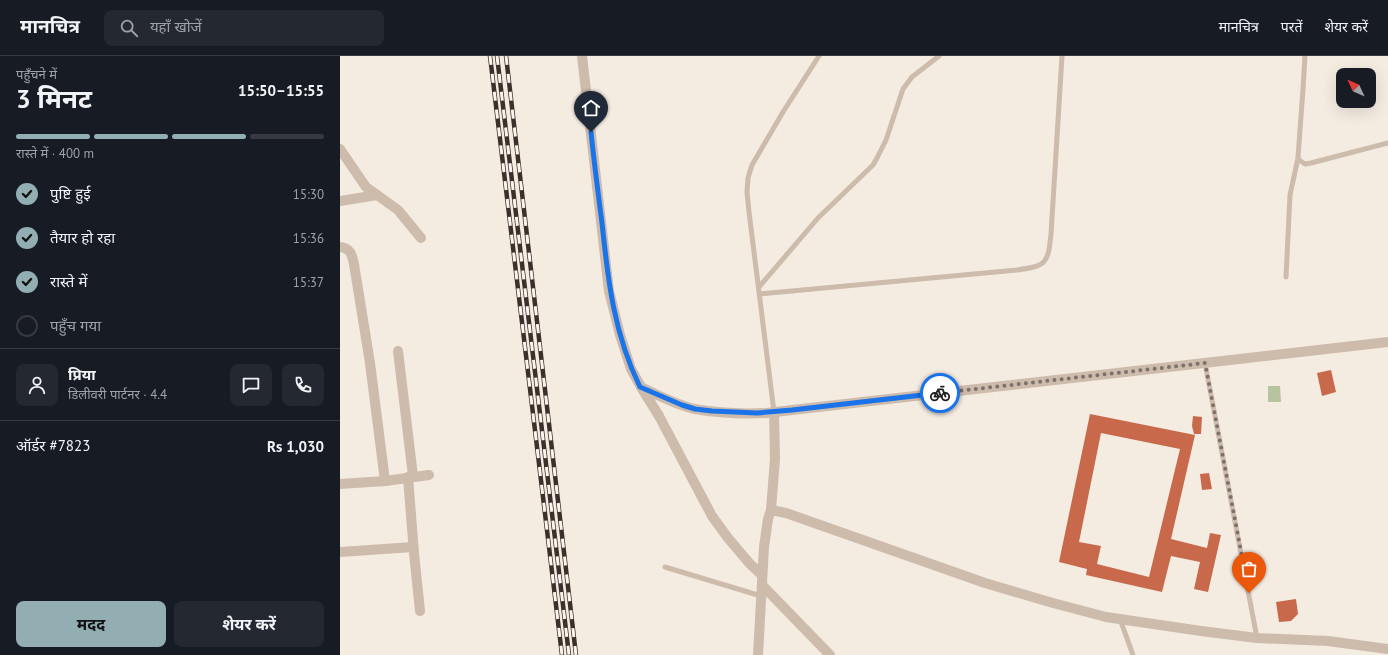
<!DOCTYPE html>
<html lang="hi">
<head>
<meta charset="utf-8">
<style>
  body { margin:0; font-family:"PT Sans","Noto Sans Devanagari",sans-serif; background:#242831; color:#f1f3f6; height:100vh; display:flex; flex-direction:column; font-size:15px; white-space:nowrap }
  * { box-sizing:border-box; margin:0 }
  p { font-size:13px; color:#9ea1a6 }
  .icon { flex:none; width:22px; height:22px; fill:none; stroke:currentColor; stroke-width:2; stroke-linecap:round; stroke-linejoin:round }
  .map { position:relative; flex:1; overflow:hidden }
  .details { display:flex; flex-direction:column; background:#171b24; width:340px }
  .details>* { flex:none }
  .needle { width:26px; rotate:314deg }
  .controls { position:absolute; left:996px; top:12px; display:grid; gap:8px }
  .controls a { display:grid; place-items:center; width:40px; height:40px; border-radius:8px; background:#171b24; box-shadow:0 4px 16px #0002; font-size:20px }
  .pin { position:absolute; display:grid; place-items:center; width:34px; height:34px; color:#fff; margin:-41px -17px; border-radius:50% 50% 50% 0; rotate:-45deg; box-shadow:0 0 4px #0007 }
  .pin .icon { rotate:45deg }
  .courier { position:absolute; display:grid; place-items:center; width:40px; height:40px; margin:-20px; border:3px solid #1a73e8; border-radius:50%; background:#fff; color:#222; box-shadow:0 1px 5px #0007 }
  .overview em { font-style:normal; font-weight:700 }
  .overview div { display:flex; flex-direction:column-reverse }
  .overview { display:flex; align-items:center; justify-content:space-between; height:68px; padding:0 16px }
  h1 { font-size:26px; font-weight:700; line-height:30px }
  .bar { display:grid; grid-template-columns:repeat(4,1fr); gap:6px 4px; align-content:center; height:48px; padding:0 16px }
  .bar i { height:5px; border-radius:3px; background:#363941 }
  .bar .current { background:#92aeb2 }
  .bar p { grid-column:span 4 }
  .line { display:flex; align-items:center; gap:10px; padding:0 16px; border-top:1px solid #363941 }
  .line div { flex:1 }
  .round { display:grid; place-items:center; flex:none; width:42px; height:42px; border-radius:8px; background:#242831 }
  ol { padding:0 16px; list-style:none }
  li { display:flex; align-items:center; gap:12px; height:44px }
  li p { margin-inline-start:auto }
  li .icon { padding:4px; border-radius:50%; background:#92aeb2; color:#111; stroke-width:4 }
  li:last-child { color:#9ea1a6 }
  li i { width:22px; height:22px; border:2px solid #363941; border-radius:50% }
  .cta { display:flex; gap:8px; margin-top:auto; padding:8px 16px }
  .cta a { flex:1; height:46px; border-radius:8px; background:#92aeb2; color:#111; font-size:16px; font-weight:700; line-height:46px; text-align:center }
  .cta a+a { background:#242831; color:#f1f3f6 }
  header { display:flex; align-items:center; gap:24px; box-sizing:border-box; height:56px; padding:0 20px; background:#171b24; border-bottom:1px solid #363941 }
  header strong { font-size:19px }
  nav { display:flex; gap:22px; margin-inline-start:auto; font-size:14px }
  .search { width:280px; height:36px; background:#242831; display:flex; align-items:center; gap:10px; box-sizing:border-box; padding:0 14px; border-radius:8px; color:#9ea1a6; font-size:15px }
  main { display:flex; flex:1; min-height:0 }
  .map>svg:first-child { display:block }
  .green { fill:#b8c4a0 }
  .building { fill:#c8694b; fill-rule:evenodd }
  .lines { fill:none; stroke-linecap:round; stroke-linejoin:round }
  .service { stroke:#cdbbac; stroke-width:5 }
  .minor { stroke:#cdbbac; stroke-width:10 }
  .tertiary { stroke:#cdbbac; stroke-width:10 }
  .rail-casing { stroke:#3b302b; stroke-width:4.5 }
  .rail { stroke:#fbf5ee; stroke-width:3; stroke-dasharray:9; stroke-linecap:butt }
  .done { stroke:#7c716b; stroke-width:4; stroke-dasharray:0 7.2 }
  .route { stroke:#1a73e8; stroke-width:5 }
</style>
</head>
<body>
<header>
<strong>मानचित्र</strong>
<div class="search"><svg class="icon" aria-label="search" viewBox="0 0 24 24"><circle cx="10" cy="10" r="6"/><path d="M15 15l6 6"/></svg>यहाँ खोजें</div>
<nav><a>मानचित्र</a><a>परतें</a><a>शेयर करें</a></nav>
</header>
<main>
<section class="details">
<div class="overview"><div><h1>3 मिनट</h1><p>पहुँचने में</p></div><em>15:50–15:55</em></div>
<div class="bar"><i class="current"></i><i class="current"></i><i class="current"></i><i></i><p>रास्ते में · 400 m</p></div>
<ol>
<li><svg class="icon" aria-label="check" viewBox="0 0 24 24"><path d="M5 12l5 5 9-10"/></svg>पुष्टि हुई<p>15:30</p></li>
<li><svg class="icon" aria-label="check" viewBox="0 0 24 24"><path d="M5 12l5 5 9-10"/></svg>तैयार हो रहा<p>15:36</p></li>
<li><svg class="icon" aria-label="check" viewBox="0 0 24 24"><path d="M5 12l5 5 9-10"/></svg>रास्ते में<p>15:37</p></li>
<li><i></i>पहुँच गया</li>
</ol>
<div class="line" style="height:72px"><a class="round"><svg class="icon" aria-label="person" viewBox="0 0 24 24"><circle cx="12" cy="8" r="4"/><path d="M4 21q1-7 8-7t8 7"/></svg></a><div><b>प्रिया</b><p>डिलीवरी पार्टनर · 4.4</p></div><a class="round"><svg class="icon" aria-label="chat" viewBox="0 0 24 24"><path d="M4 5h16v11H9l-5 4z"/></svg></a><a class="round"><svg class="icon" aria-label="phone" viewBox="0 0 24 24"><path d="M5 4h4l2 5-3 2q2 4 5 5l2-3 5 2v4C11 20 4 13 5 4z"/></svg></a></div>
<div class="line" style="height:52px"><div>ऑर्डर #7823</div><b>Rs 1,030</b></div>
<div class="cta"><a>मदद</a><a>शेयर करें</a></div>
</section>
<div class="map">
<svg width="1048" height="599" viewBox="0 0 1048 599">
  <rect width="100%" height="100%" fill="#f4ebe1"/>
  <path class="green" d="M928,330h12l1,16h-13z"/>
  <g class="building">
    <path d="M991,314l5,22 -14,4 -5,-23z"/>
    <path d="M750,358l105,21 -24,104 36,9 3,-15 11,2 -13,57 -14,-3 6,-27 -29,-6 -9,36 -76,-17 1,-6 -28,-7zM761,377l79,16 -31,128 -52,-13 4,-18 -22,-4z"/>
    <path d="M853,360l9,1 -1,17h-7l-2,-8z"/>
    <path d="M869,417l3,16 -10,1 -2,-16z"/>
    <path d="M956,543l2,15 -7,7 -12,1 -3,-20z"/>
  </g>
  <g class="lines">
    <g class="service">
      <path d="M965,0l-2,33 -5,68 1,3 6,4 6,-1 77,-20"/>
      <path d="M946,221l4,-82 8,-37"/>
      <path d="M419,231l59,-69 55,-53 4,-7 9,-18 17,-51 9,-12 27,-21"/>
      <path d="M420,238l257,-24c30,-4 31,-7 34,-36l11,-178"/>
      <path d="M865,307l52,275"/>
      <path d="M434,356l-25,-200 -2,-20 1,-14 4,-13 31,-53 36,-56"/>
      <path d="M325,511l96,29"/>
      <path d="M780,563l13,36"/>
    </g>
    <g class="minor">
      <path d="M0,93l26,38 32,23 23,28"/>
      <path d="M0,145l37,-6"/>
      <path d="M0,191c11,1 12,8 14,17l16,99 15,118"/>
      <path d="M58,295l15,125"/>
      <path d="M68,421l6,76 6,58"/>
      <path d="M0,428l45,-3 44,-6"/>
      <path d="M0,496l73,-5"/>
      <path d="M422,529l68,70"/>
    </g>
    <g class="tertiary">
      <path d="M242,0l27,235 11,44 11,34 10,18 18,29 53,100 16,22 22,26 12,11"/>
      <path d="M301,331c17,8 35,18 54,22 23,4 48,5 71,4l622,-71"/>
      <path d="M431,454l4,-51 -1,-47"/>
      <path d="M418,599l6,-108 4,-28 3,-9 15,3 199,70 68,20 53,14 95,14 56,7 71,3 60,8"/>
    </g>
    <g class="rail-casing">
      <g id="rail">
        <path d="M150,0l72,599"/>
        <path d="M157,0l72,599"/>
        <path d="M166,0l70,599"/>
      </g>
    </g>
    <use href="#rail" class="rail"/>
  </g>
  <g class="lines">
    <path class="done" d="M600,337l265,-30 44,230"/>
    <path class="route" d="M251,76c3,30 7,60 11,91 6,58 12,111 38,164l42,18 13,4 17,2 45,2 35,-3 148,-17"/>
  </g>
</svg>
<div class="controls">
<a><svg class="needle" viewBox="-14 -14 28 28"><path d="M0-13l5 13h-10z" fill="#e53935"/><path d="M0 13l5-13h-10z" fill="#9ea1a6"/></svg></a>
</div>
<div class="pin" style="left:909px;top:537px;background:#ea580c"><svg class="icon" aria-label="bag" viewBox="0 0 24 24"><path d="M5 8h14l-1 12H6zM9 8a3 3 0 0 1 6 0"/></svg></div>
<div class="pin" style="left:251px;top:76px;background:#1f2937"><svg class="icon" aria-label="home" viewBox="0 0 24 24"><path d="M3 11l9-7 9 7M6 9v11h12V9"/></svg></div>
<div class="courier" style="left:600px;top:337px"><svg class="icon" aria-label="bike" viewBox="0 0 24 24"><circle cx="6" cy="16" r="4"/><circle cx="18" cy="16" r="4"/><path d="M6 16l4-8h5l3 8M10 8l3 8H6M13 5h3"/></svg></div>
</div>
</main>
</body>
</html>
